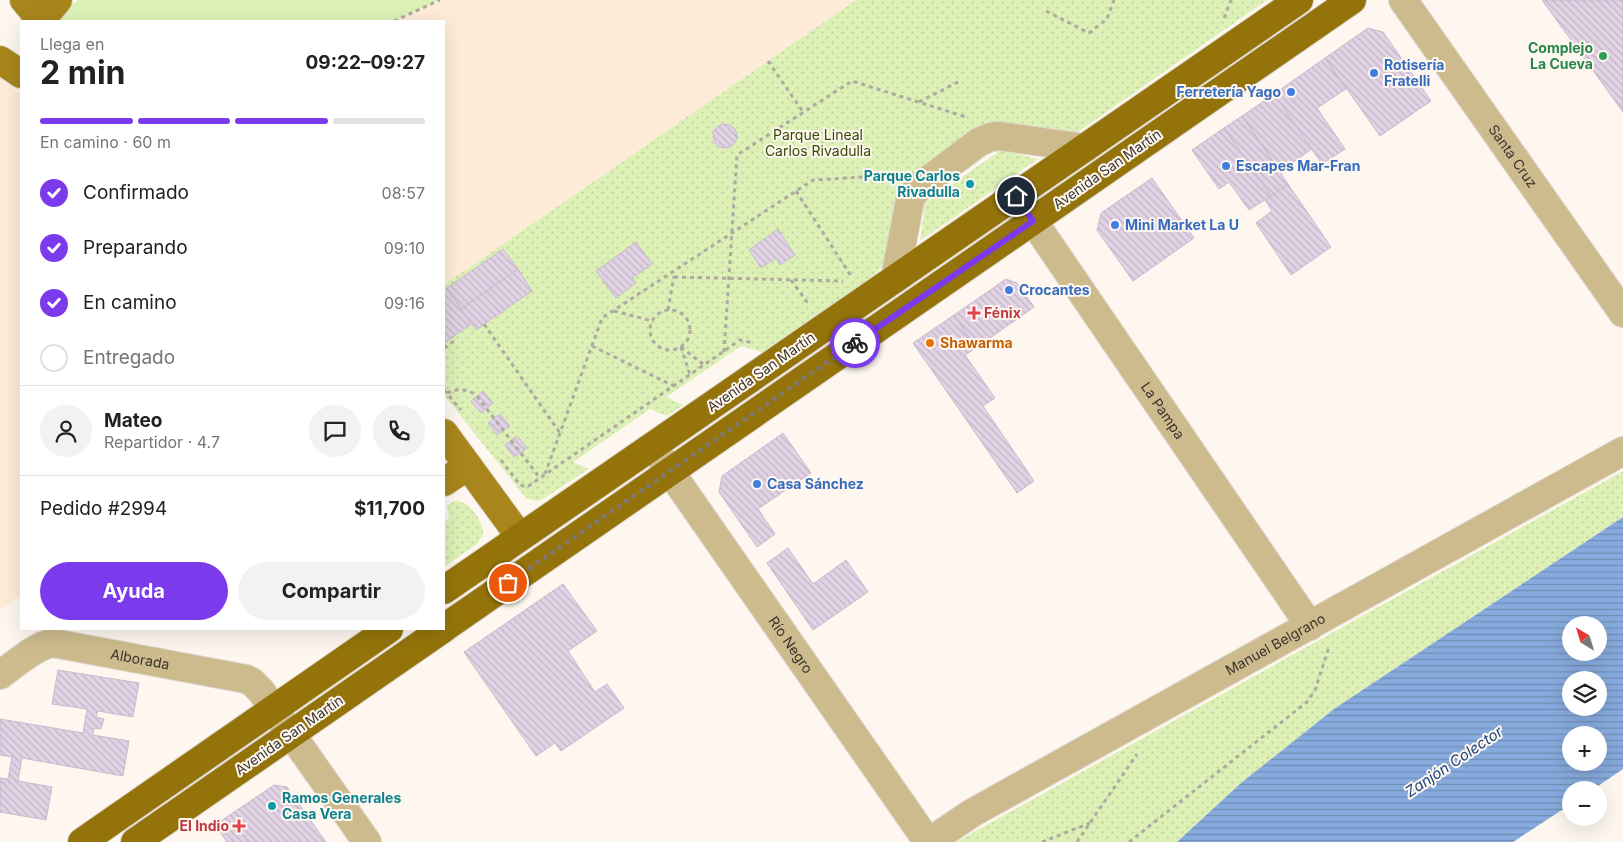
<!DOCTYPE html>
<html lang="es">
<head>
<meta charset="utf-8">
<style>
  body { margin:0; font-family:Inter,sans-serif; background:#f2f2f2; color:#222; height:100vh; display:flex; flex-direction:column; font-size:19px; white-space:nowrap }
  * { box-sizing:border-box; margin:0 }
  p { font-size:16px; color:#767676 }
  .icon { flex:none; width:28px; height:28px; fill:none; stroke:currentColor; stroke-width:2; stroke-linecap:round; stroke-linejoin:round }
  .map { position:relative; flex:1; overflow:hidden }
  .sheet { position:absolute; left:20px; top:20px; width:425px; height:610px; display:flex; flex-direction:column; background:#fff; border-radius:0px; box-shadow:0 5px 20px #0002 }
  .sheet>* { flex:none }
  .needle { width:32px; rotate:322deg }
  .tools { position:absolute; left:1562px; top:616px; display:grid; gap:10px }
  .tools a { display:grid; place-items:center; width:45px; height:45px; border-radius:50%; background:#fff; box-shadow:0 5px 20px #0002; font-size:25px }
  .pin { position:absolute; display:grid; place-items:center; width:42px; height:42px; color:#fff; margin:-21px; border:2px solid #fff; border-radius:50%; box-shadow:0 1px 5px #0007 }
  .courier { position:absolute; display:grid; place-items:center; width:50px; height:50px; margin:-25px; border:4px solid #7c3aed; border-radius:50%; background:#fff; color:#222; box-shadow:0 1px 6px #0007 }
  .head em { font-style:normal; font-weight:700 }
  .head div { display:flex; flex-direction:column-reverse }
  .head { display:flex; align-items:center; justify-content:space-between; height:85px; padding:0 20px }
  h1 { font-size:32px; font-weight:700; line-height:38px }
  .bar { display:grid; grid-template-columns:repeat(4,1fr); gap:8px 5px; align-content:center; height:60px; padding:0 20px }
  .bar i { height:6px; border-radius:4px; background:#e0e0e0 }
  .bar .current { background:#7c3aed }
  .bar p { grid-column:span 4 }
  .line { display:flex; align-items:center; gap:12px; padding:0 20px; border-top:1px solid #e0e0e0 }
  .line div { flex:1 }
  .round { display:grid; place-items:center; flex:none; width:52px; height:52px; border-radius:26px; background:#f2f2f2 }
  ol { padding:0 20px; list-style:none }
  li { display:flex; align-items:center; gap:15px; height:55px }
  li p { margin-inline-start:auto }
  li .icon { padding:5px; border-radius:50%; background:#7c3aed; color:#fff; stroke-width:4 }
  li:last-child { color:#767676 }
  li i { width:28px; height:28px; border:2px solid #e0e0e0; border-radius:50% }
  .cta { display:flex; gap:10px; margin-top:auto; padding:10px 20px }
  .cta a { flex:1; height:58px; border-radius:30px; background:#7c3aed; color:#fff; font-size:20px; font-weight:700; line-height:58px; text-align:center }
  .cta a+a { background:#f2f2f2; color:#222 }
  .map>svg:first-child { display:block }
  .built { fill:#feebd8 }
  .grass { fill:#ddf1b7 }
  .park { fill:url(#park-dots); fill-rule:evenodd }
  .water { fill:url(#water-rules); fill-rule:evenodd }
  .building { fill:url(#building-back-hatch); stroke:#cabacd }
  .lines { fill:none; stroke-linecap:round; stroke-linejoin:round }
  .minor-casing { stroke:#dbd4cc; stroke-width:30 }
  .major-casing { stroke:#dbd4cc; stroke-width:30 }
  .highway-casing { stroke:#dbd4cc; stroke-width:30 }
  .path { stroke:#b0a9a1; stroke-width:3; stroke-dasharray:4 4; stroke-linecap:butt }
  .minor { stroke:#cdbb8d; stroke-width:28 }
  .major { stroke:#a8861b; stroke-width:28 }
  .highway { stroke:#94740a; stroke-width:28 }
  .done { stroke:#7f7871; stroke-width:5; stroke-dasharray:0 9 }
  .route { stroke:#7c3aed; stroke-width:6 }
  .leisure-dot { fill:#2e9e5b; stroke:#fef7ef; stroke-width:2 }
  .shop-dot { fill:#3f7fe0; stroke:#fef7ef; stroke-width:2 }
  .culture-dot { fill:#0f9aa8; stroke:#fef7ef; stroke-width:2 }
  .health-dot { fill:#e0444e; stroke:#fef7ef; stroke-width:2 }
  .food-dot { fill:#e8710a; stroke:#fef7ef; stroke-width:2 }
  .labels { text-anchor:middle; stroke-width:4; stroke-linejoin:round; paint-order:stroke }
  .leisure-label { font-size:14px; font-weight:bold; fill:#27864d; stroke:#fef7ef; text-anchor:end }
  .shop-label { font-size:14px; font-weight:bold; fill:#366cbe; stroke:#fef7ef; text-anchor:start }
  .park-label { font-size:14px; fill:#384903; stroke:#fef7ef }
  .street-label { font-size:14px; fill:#3b342d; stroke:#fef7ef }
  .culture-label { font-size:14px; font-weight:bold; fill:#0d838f; stroke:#fef7ef; text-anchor:end }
  .health-label { font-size:14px; font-weight:bold; fill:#be3a42; stroke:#fef7ef; text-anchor:start }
  .food-label { font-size:14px; font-weight:bold; fill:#c56008; stroke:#fef7ef; text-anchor:start }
  .water-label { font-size:15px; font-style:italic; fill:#174481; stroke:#fef7ef }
</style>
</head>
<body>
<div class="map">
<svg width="1623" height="842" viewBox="0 0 1623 842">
  <defs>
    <pattern id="park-dots" width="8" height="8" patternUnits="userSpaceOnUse" patternTransform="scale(1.25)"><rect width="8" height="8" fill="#ddf1b7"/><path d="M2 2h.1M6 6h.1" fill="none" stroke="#bfcf9e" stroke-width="1.8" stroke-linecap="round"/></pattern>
    <pattern id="water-rules" width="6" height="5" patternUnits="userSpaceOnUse" patternTransform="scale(1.25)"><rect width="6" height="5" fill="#87abde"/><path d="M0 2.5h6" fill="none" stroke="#708cb4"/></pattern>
    <pattern id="building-back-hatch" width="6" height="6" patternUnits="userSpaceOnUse" patternTransform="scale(1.25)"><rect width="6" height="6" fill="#e2d2e5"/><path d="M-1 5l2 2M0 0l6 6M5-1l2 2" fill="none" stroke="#c3b5c5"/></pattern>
  </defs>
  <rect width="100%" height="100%" fill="#fef7ef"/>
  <g class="built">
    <path d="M440,0h416l-412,285v-264h-50z"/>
    <path d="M0,78l21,17v500l-21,15z"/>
  </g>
  <path class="grass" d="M78,0h362l-46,21h-338l8,-11z"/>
  <g class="park">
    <path d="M856,0h411l-189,132 -11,3 -69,-9 -85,51 -27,81 -4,9 -13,12 -107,73 -21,-6 -75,51 17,8 -16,11 -17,-7 -77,53 16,7 -46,30 -6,2 -11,-3 -82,-103v-52l27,-19 5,6 56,-39 -29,-42 -59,42v-6zM778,230l17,25 -14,10 -5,-7 -15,10 -12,-18zM652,264l-20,14 4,5 -39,-12z"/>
    <path d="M1001,150l37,9 -118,82 5,-38z"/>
    <path d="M1623,471v46l-289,192 -93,74 -64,59h-221z"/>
    <path d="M455,501c14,-1 29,21 28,34l-6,9 -33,23v-45l5,-4 -2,-13z"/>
  </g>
  <path class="water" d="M1623,517v252l-31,21h-21v14l-58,38h-336l64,-59 93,-74zM1571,625h28v27h-28zM1571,680h28v28h-28zM1571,735h28v27h-28z"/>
  <g class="building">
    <path d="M1542,0h81v112z"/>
    <path d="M1368,28l15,4 48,69 -51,35 -55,-78z"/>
    <path d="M1325,58l21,31 -29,19 28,41 -23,15 -48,-70z"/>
    <path d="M1274,94l38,55 -32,22 -38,-55z"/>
    <path d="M1242,116l46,68 -17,12 -47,-68z"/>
    <circle cx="725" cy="136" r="12"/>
    <path d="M1224,128l47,68 -22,14 -20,-28 -10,7 -27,-39z"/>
    <path d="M1152,178l42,60 -61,43 -36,-51 4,-17z"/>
    <path d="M1288,184l43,63 -40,28 -35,-52 16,-12 -7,-11z"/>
    <path d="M778,229l17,26 -15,10 -4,-7 -15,10 -12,-18z"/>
    <path d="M636,242l16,22 -20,14 4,5 -20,15 -20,-27z"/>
    <path d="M503,249l15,20 -57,40 -14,-21z"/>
    <path d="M518,269l14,22 -56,39 -15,-21z"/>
    <path d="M1006,279l11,4 17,24 -58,41 -22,-33z"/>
    <path d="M447,288l24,36 -27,19v-52z"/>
    <path d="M954,315l22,33 -11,7 30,43 -12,8 51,75 -17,12 -104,-150z"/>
    <path d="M483,391l10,12 -12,10 -10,-12z"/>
    <path d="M500,414l10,12 -13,9 -9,-12z"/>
    <path d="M783,433l28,40 -53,36 17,25 -18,13 -38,-55 3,-16z"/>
    <path d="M517,436l10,12 -13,9 -9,-12z"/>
    <path d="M788,548l25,36 33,-24 22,32 -55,38 -46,-67z"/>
    <path d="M563,584l34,47 -29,20 27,41 12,-8 17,24 -63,43 -6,-8 -19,13 -72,-104z"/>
    <path d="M58,670l81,13 -6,34 -35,-6 -2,6 8,2 -3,10 -7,-1 -1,7 36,6 -6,35 -101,-18 -4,23 34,6 -6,33 -46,-8v-34l8,1 4,-22 -12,-2v-36l83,14 4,-24 -35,-5z"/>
    <path d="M274,785l13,2 39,55h-99l-12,-17z"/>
  </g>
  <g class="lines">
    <g class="minor-casing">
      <g id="minor">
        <path id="s1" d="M1403,0l220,313"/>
        <path id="s2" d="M1016,196l294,430"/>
        <path d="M895,279l15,-79 3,-6 10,-10 56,-42 12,-5 8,-1 86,12"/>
        <path id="s3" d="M653,447l275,395"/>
        <path id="s4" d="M0,675c14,-10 36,-30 53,-32l193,36 6,3 9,9 106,151"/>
        <path id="s5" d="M929,842l43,-29 651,-362"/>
      </g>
    </g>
    <g class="major-casing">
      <g id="major">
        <path d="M24,0l10,12 2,9"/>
        <path d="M41,21l17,-21"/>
        <path d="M0,60l21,14"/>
        <path d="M444,433l76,104"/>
        <path d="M444,482l24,-16"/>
      </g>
    </g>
    <g class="highway-casing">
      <g id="highway">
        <path d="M444,590l855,-590"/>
        <path d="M444,628l908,-628"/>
        <path d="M82,842l307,-213"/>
        <path d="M135,842l308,-213"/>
      </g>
    </g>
    <g class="path">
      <path d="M1046,11l43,22 18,-14 7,-19"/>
      <path d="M1224,18l7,-18"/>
      <path d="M394,21l46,-21"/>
      <path d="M768,61l35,51"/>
      <path d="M919,102l41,-21"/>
      <path d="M796,191l55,85"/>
      <path d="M674,277l169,4"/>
      <path d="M791,280l18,25"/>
      <circle cx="670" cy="330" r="20"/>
      <path d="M668,310l6,-34"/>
      <path d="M614,311l38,10"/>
      <path d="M484,324l76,109"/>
      <path d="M592,346l82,40"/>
      <path d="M681,347l9,28"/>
      <path d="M681,347l23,18"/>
      <path d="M444,348l10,-7 -2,-4"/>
      <path d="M724,352l13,-197 115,-74 114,36"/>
      <path d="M444,390l17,20"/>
      <path d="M447,393c10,-5 20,-4 29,2l64,83"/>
      <path d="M501,460l19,25 7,2 213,-147 14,3"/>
      <path d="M545,474l57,-156 211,-138 81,-5"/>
      <path d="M1042,842l48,-19"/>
      <path d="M1077,842l60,-88"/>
      <path d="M1129,842l178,-140 8,-12 14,-43"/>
    </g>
    <use href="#minor" class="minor"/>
    <use href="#major" class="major"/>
    <use href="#highway" class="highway"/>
  </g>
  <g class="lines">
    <path class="done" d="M508,583l347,-240"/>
    <path class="route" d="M855,343l178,-122 -17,-25"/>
  </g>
  <circle class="leisure-dot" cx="1603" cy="56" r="5"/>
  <g class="shop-dot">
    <circle cx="1374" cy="73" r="5"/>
    <circle cx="1291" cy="92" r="5"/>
    <circle cx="1226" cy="166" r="5"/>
    <circle cx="1115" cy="225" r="5"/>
    <circle cx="1009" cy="290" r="5"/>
    <circle cx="757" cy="484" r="5"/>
  </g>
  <g class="culture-dot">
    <circle cx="970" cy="184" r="5"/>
    <circle cx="272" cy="806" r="5"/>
  </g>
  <g class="health-dot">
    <path d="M971.5 305.5h5v5h5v5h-5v5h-5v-5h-5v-5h5z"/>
    <path d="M236.5 818.5h5v5h5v5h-5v5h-5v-5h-5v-5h5z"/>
  </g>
  <circle class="food-dot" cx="930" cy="343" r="5"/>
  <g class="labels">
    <g class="leisure-label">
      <text x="1593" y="53">Complejo<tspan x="1593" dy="16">La Cueva</tspan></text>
    </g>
    <g class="shop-label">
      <text x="1384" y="70">Rotisería<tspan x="1384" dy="16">Fratelli</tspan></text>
      <text x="1281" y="97" text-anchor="end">Ferretería Yago</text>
      <text x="1236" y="171">Escapes Mar-Fran</text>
      <text x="1125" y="230">Mini Market La U</text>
      <text x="1019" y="295">Crocantes</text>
      <text x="767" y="489">Casa Sánchez</text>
    </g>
    <g class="park-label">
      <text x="818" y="140">Parque Lineal<tspan x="818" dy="16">Carlos Rivadulla</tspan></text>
    </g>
    <g class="street-label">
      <text dy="5" stroke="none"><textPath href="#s1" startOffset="191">Santa Cruz</textPath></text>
      <text transform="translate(1107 169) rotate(-35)" y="5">Avenida San Martín</text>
      <text transform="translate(761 372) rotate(-35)" y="5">Avenida San Martín</text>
      <text dy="5" stroke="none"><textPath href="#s2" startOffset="260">La Pampa</textPath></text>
      <text dy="5" stroke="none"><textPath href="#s3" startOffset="241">Río Negro</textPath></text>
      <text dy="5" stroke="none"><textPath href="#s5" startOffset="399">Manuel Belgrano</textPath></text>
      <text dy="5" stroke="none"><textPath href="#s4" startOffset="151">Alborada</textPath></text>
      <text transform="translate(289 735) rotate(-35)" y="5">Avenida San Martín</text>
    </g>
    <g class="culture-label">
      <text x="960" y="181">Parque Carlos<tspan x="960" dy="16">Rivadulla</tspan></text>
      <text x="282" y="803" text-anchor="start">Ramos Generales<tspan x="282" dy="16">Casa Vera</tspan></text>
    </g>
    <g class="health-label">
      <text x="984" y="318">Fénix</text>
      <text x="229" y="831" text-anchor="end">El Indio</text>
    </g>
    <g class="food-label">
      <text x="940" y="348">Shawarma</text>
    </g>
    <g class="water-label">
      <text transform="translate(1454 762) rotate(-34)" y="5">Zanjón Colector</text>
    </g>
  </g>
</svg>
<div class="tools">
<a><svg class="needle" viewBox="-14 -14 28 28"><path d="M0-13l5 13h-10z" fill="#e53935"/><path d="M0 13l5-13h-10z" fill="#767676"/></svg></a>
<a><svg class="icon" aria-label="layers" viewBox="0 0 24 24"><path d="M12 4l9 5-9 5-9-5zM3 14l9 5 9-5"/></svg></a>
<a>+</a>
<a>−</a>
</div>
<div class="pin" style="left:508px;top:583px;background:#ea580c"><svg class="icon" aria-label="bag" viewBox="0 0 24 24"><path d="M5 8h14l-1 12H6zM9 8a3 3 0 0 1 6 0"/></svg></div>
<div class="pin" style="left:1016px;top:196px;background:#1f2937"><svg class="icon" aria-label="home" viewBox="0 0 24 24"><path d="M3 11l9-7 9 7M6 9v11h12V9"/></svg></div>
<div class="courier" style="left:855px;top:343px"><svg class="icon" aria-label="bike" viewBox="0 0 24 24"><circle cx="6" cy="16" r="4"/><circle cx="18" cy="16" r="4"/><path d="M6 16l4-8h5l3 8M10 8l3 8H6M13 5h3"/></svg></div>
<section class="sheet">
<div class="head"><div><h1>2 min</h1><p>Llega en</p></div><em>09:22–09:27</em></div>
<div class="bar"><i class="current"></i><i class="current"></i><i class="current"></i><i></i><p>En camino · 60 m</p></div>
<ol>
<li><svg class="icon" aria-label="check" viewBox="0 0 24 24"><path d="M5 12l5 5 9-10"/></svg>Confirmado<p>08:57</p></li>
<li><svg class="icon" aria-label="check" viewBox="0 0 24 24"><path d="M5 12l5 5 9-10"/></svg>Preparando<p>09:10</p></li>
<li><svg class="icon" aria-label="check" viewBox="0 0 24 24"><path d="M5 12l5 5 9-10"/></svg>En camino<p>09:16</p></li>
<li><i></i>Entregado</li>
</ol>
<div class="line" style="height:90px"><a class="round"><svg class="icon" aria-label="person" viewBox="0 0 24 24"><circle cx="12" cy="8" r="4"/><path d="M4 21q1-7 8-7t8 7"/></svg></a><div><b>Mateo</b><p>Repartidor · 4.7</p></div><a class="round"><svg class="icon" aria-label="chat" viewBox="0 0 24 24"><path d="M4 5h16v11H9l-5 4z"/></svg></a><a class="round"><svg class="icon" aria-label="phone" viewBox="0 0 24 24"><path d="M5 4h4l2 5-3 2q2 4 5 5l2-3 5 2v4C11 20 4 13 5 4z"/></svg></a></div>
<div class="line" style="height:65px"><div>Pedido #2994</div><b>$11,700</b></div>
<div class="cta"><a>Ayuda</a><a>Compartir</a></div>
</section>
</div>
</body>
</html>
